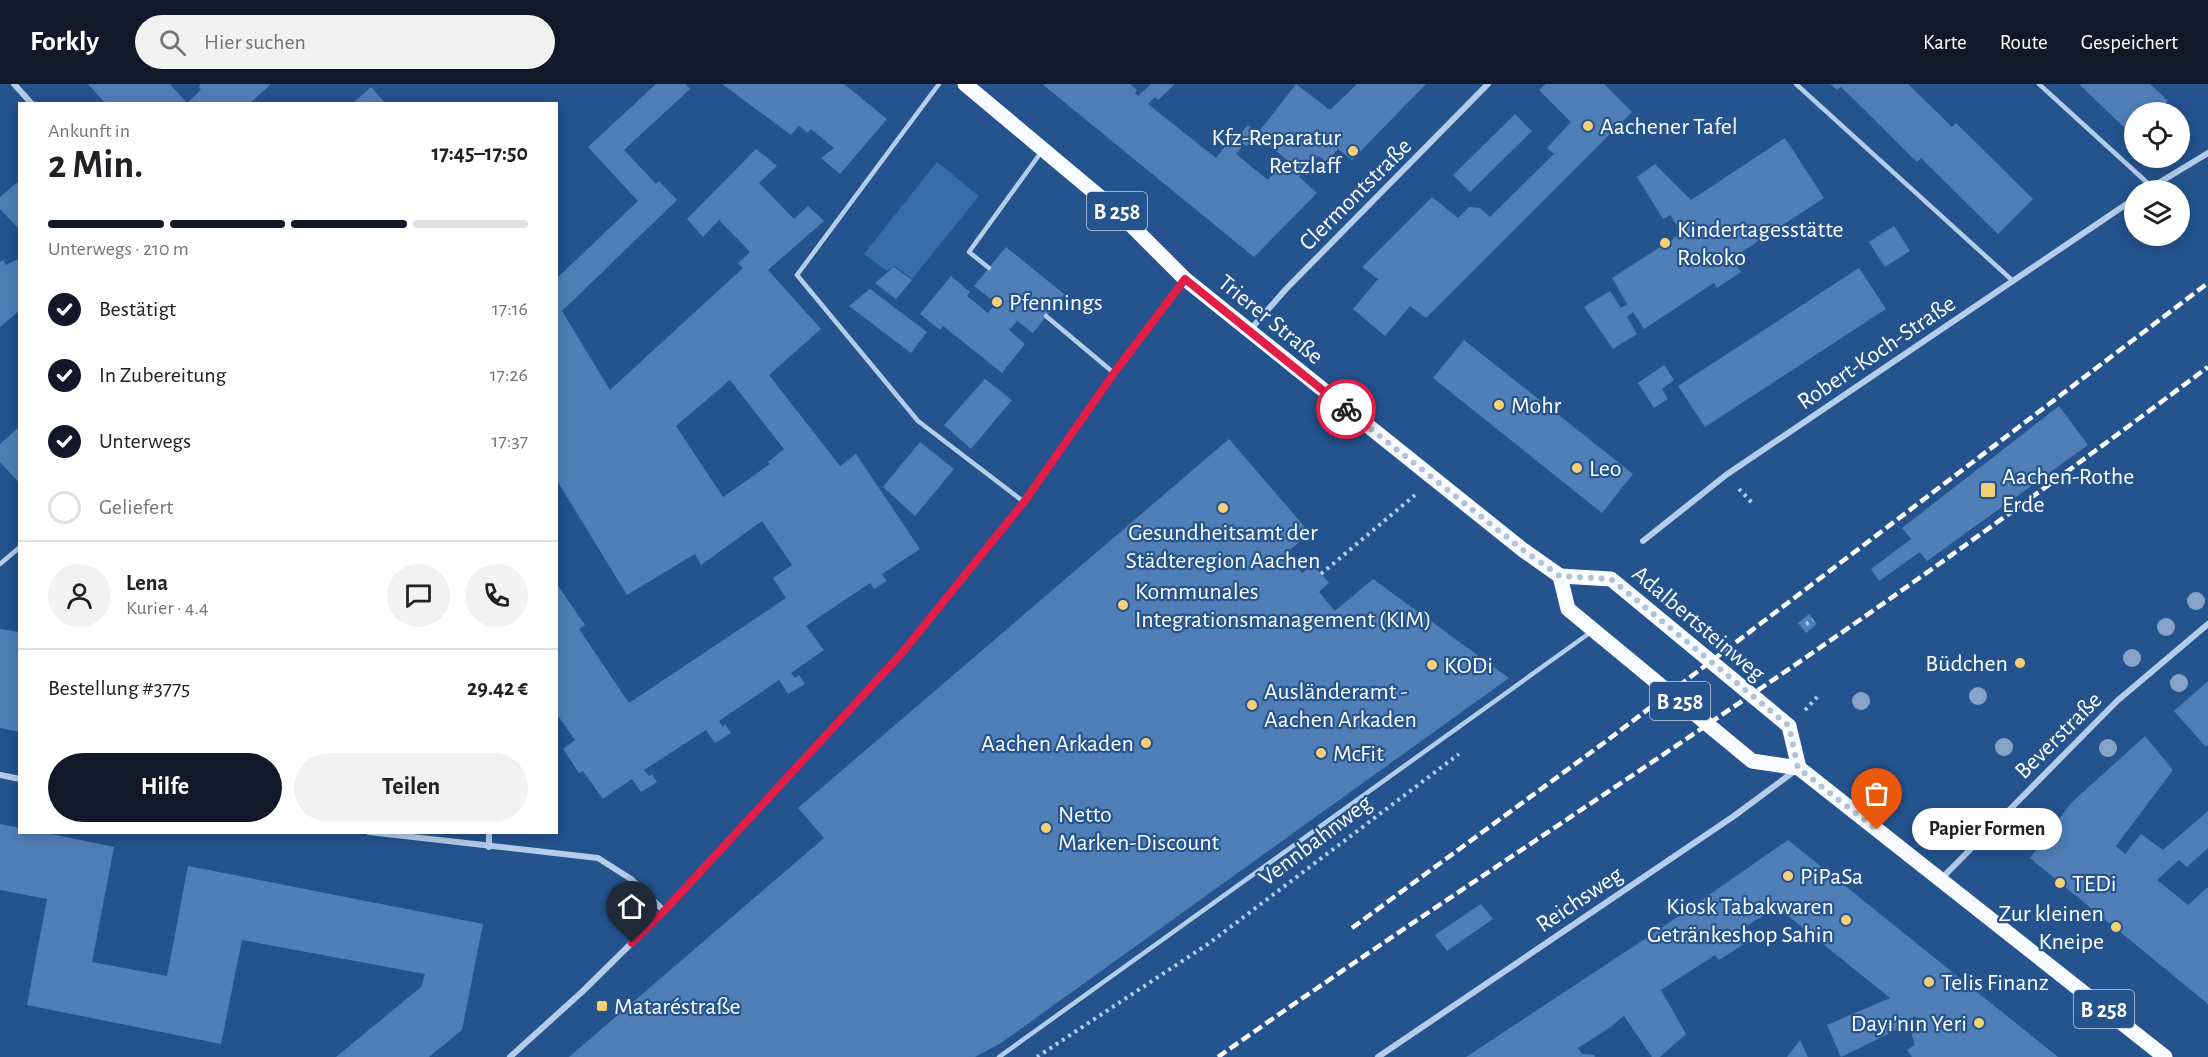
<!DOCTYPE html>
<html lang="de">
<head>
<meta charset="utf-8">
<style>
  body { margin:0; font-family:"Alegreya Sans",sans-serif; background:#f2f2f2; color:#202124; height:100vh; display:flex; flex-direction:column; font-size:22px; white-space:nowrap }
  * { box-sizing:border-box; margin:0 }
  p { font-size:20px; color:#757577 }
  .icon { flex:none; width:33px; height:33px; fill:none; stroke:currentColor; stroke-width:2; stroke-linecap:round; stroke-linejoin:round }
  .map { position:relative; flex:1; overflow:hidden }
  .details { position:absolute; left:18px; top:18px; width:540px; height:732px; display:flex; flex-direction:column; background:#fff; border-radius:0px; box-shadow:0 3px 15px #0003 }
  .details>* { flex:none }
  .controls { position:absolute; left:2124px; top:18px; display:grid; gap:12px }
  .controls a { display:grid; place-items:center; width:66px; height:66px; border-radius:50%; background:#fff; box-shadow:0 3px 15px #0003; font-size:30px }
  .pin { position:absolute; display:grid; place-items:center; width:51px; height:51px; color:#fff; margin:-62px -26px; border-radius:50% 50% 50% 0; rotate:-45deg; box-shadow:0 0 6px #0007 }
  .pin .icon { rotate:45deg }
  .courier { position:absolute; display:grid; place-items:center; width:60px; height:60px; margin:-30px; border:4px solid #e11d48; border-radius:50%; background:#fff; color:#222; box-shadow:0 2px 8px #0007 }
  .bubble { position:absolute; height:42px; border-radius:21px; background:#fff; box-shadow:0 3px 15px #0003; font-size:20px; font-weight:600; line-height:42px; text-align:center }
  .head em { font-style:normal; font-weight:600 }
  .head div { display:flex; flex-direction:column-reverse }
  .head { display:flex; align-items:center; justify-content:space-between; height:102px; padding:0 30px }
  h1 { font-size:39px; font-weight:600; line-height:45px }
  .bar { display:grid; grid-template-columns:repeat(4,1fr); gap:9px 6px; align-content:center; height:72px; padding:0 30px }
  .bar i { height:8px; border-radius:4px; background:#e0e0e0 }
  .bar .current { background:#111827 }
  .bar p { grid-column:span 4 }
  .line { display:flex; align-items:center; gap:15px; padding:0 30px; border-top:2px solid #e0e0e0 }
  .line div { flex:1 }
  .round { display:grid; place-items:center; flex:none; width:63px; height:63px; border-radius:32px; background:#f2f2f2 }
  ol { padding:0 30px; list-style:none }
  li { display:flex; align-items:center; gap:18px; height:66px }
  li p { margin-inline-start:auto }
  li .icon { padding:6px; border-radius:50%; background:#111827; color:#fff; stroke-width:4 }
  li:last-child { color:#757577 }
  li i { width:33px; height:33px; border:3px solid #e0e0e0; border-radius:50% }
  .button { display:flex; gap:12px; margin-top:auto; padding:12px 30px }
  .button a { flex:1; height:69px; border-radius:36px; background:#111827; color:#fff; font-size:24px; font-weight:600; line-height:69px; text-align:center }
  .button a+a { background:#f2f2f2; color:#202124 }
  header { display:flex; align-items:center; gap:36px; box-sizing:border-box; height:84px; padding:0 30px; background:#111827; color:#fff }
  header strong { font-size:28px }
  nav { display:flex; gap:33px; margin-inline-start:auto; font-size:21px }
  .search { width:420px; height:54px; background:#f2f2f2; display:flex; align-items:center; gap:15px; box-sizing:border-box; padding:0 21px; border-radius:33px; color:#757577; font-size:22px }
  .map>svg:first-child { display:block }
  .green { fill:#386dab }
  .building { fill:#507fb7; fill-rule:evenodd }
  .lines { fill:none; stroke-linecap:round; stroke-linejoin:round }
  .path { stroke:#b4cdeb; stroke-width:4; stroke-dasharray:3 4.5; stroke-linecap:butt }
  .lane { stroke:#b4cdeb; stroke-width:4.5 }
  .street { stroke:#b4cdeb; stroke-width:6 }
  .primary { stroke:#f8fbff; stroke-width:15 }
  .rail { stroke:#fff; stroke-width:4.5; stroke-dasharray:10 4.5; stroke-linecap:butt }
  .tree { fill:#87a4c8 }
  .done { stroke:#b2c3d7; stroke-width:6; stroke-dasharray:0 10.8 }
  .route { stroke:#e11d48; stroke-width:8 }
  .poi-dot { fill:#f6d077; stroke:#24538e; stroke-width:2 }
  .labels { text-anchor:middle; stroke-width:4.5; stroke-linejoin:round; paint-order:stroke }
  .shield { fill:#24538e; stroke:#bdcbdd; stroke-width:1.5 }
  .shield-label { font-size:22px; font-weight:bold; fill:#fff }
  .poi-label { font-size:24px; fill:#fff; stroke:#24538e; text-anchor:start }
  .street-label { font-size:24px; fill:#fff; stroke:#24538e }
</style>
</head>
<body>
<header>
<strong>Forkly</strong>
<div class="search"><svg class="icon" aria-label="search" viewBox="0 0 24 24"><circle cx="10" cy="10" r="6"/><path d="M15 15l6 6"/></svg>Hier suchen</div>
<nav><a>Karte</a><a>Route</a><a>Gespeichert</a></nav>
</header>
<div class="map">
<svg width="2208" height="973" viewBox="0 0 2208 973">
  <rect width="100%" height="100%" fill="#24538e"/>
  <path class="green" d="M937,78l42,34 -67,83 -17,-13 -8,5 -23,-17z"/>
  <g class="building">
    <path d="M88,0h82l17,19 14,-13 -2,-2 1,-4h71l-22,20h-143z"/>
    <path d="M656,0h30l4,5 -66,61 32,34 3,-3 18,19 -115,111 48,79 133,-122 -5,-5 12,-11 -31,-32 -16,17 -16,-18 69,-70 21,17 -18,17 35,36 14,-13 16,15 -56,49 53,59 -52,46 71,91 16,-12 64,95 -38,25 5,7 -13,8 -4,-6 -64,43 18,24 -33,23 4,5 4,-3 6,9 -17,10 -9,-14 -60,41 4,6 2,-3 6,9 -16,10 -9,-13 -62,40 5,6 3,-2 5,8 -16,10 -9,-13 -29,20 -20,-28 -4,2 -16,-24 12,-9 -19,-27v-130l29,42 -6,4 50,74 157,-105 -13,-20 19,-13 -30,-44 -61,44 -6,-11 -68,41 -71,-116v-200l82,-78 -50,-54zM730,296l54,69 -16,13 2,2 -47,33 -47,-71z"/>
    <path d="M722,0h122l43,35 -47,55 -19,-16 13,-10 -23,-19 -3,4 -9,-7 -8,9z"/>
    <path d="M1042,0h88l7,6 -2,3 3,3 13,-12h24l-17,16 -3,-3 -7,7 68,54 18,-23 3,3 11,-13 10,8 38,-49 34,26 27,-26h69l-74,76 -14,-11 -11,13 -9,-6 -19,21 18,16 -63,64zM1256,51l30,24 -18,21 -32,-26 8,-10 3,2z"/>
    <path d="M1546,0h58l28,28 -206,206 -16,-12 -25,30 -32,-27 25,-30 -16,-12 70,-70 26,21 11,-11 11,1 10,9 64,-63 -7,-6 24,-26 -32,-32z"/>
    <path d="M1830,0h78l44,43 4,-4 77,76 -35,35 -77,-76 -4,4 -76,-75 -4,3z"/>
    <path d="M2079,0h71l18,17 -10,11h-24v25z"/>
    <path d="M371,3l15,17h-34z"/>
    <path d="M1515,30l17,17 -62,61 -17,-17z"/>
    <path d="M1785,54l39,60 -93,61 10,13 -24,16 -3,-5 -70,46 -11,-17 -6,5 10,17 -24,15 -29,-42 26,-16 11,17 6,-4 -15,-26 70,-45 -12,-18 -7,4 -26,-42 18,-13 36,36z"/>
    <path d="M20,96v50l-20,-21v-12z"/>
    <path d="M1894,142l16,25 -25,16 -16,-25z"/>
    <path d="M1006,163l58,47 -31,39 -16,-12 -8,9 16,14 -23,29 -59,-47 -3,4 -20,-16 31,-38 19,16 -3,4 21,17 8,-10 -22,-17z"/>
    <path d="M20,174v52l-20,17v-65l3,-2 3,5z"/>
    <path d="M894,183l18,13 -16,19 -21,-16z"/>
    <path d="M1859,184l27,41 -181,118 -27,-41z"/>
    <path d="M870,205l57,43 -16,21 -62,-47z"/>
    <path d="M1464,256l169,134 -31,39 -169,-135z"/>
    <path d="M1664,281l10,15 -12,9 6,10 -14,9 -16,-25z"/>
    <path d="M985,295l27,21 -41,49 -27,-24z"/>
    <path d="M2059,322l29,39 -161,116 -7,-9 -41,29 -8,-12 40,-30 -9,-11z"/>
    <path d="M20,342v58l-20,-22v-18z"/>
    <path d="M1229,355l81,94 -24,20 16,20 11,-8 16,18 -10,9 16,19 38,-32 136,99 -508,365 -26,14h-406l255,-219 -26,-30z"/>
    <path d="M920,358l34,27 -39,47 -32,-29z"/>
    <path d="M1809,530l8,10 -11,9 -8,-10z"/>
    <path d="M0,545l20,3v100l-20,-4z"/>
    <path d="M2208,597v64l-2,2 -32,-36z"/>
    <path d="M2145,652l28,34 -57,76 9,8 16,-20 22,16 45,-39v37l-21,19 -8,-7 -22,20 31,25 20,-18v117l-178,-146 41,-55z"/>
    <path d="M0,740l20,4v4h22l72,15 -22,115 75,14 21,-110 295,58 -21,106 -33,27h-93l85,-70 4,-13 -183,-34 -21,104 -194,-39 20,-106 -47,-9z"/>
    <path d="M1788,756l270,217h-146l-5,-7 8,-5 -4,-13 12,-8 -9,-8 -6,8 -67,33 -14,-32 63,-27 -113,-91 -40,25 7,12 -25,16 -4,-5 -54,35 25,44 -26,23h-8l-28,-41 -12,10 -34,22 4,6 12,1 1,2h-129l194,-128z"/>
    <path d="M1481,820l12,15 -46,32 -12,-16z"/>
    <path d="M1800,956l8,17h-21z"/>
  </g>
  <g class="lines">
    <g class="path">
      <path d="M1739,405l14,15"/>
      <path d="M1321,490l94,-79"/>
      <path d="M1806,540l7,-4"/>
      <path d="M1805,626l13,-14"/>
      <path d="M1037,973l171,-113 251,-190"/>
    </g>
    <g class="lane">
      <path d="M939,0l-142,191 121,146 106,81"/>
      <path d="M1796,0l217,197"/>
      <path d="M2039,0l113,103"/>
      <path d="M989,184l-20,-16 73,-101"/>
      <path d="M1046,232l68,57"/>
      <path d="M0,480l20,-17"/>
      <path d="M999,973l592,-425"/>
    </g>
    <g class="street">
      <path d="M14,0l18,20"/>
      <path d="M2147,106l61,-37"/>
      <path d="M1250,246l36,-41 202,-205"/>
      <path d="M1643,457l83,-66 408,-276"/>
      <path d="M0,691l20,4"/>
      <path d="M369,748l229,26 33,21 33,32"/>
      <path d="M489,763v-15"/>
      <path d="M1941,795l176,-178 91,-77"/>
      <path d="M510,973l73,-66 81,-80 237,-257 123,-152 90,-129 71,-93"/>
      <path d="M1378,973l356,-241 62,-46"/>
    </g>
    <g class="primary">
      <path d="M965,0l154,129 66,66 338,271 37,26"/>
      <path d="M1560,492l8,33 184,152 47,7 366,289"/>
      <path d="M1560,492l51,3 178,147 10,42"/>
    </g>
    <g class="rail">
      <path d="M1352,844l253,-186 603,-459"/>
      <path d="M1218,973c166,-117 335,-227 502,-341 166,-112 328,-229 488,-349"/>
    </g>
  </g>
  <g class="tree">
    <circle cx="2196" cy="517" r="9"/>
    <circle cx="2166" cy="543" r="9"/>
    <circle cx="2132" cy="574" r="9"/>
    <circle cx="2179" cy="599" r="9"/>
    <circle cx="1978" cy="612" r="9"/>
    <circle cx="1861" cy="617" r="9"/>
    <circle cx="2004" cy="663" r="9"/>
    <circle cx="2108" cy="664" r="9"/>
  </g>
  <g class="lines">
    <path class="done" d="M1346,325l177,141 37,26 51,3 178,147 9,42 79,62"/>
    <path class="route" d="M632,859l32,-32 237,-257 123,-152 90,-129 71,-94 161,130"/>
  </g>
  <g class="poi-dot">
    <circle cx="1588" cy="42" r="6"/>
    <circle cx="1353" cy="67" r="6"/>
    <circle cx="1665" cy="159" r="6"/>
    <circle cx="997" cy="218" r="6"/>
    <circle cx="1499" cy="321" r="6"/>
    <circle cx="1577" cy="384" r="6"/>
    <rect x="1980" y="398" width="16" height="16" rx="3"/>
    <circle cx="1223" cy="424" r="6"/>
    <circle cx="1123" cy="521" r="6"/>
    <circle cx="2020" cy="579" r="6"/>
    <circle cx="1432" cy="581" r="6"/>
    <circle cx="1252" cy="621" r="6"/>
    <circle cx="1146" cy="659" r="6"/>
    <circle cx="1321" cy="669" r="6"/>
    <circle cx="1046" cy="744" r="6"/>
    <circle cx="1788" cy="792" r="6"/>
    <circle cx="2060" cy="799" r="6"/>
    <circle cx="1846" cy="836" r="6"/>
    <circle cx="2116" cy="843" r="6"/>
    <circle cx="1929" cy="898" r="6"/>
    <rect x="596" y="916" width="12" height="12" rx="3"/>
    <circle cx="1979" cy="939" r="6"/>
  </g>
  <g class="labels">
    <g class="shield">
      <rect x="1087" y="108" width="60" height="38" rx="4.5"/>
      <rect x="1650" y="598" width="60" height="38" rx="4.5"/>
      <rect x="2074" y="906" width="60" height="38" rx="4.5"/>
    </g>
    <g class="shield-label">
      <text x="1117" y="135">B 258</text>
      <text x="1680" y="625">B 258</text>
      <text x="2104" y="933">B 258</text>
    </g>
    <g class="poi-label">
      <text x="1600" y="50">Aachener Tafel</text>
      <text x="1341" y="61" text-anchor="end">Kfz-Reparatur<tspan x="1341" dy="28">Retzlaff</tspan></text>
      <text x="1677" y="153">Kindertagesstätte<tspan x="1677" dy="28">Rokoko</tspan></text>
      <text x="1009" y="226">Pfennings</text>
      <text x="1511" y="329">Mohr</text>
      <text x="1589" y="392">Leo</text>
      <text x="2002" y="400">Aachen-Rothe<tspan x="2002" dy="28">Erde</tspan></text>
      <text x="1223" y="456" text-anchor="middle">Gesundheitsamt der<tspan x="1223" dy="28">Städteregion Aachen</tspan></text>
      <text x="1135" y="515">Kommunales<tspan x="1135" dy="28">Integrationsmanagement (KIM)</tspan></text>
      <text x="2008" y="587" text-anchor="end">Büdchen</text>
      <text x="1444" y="589">KODi</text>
      <text x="1264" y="615">Ausländeramt -<tspan x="1264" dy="28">Aachen Arkaden</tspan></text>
      <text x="1134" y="667" text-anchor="end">Aachen Arkaden</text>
      <text x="1333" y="677">McFit</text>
      <text x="1058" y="738">Netto<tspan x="1058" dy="28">Marken-Discount</tspan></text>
      <text x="1800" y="800">PiPaSa</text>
      <text x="2072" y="807">TEDi</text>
      <text x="1834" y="830" text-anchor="end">Kiosk Tabakwaren<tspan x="1834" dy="28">Getränkeshop Sahin</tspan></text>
      <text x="2104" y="837" text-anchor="end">Zur kleinen<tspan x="2104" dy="28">Kneipe</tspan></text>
      <text x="1941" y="906">Telis Finanz</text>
      <text x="614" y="930">Mataréstraße</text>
      <text x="1967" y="947" text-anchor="end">Dayı'nın Yeri</text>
    </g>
    <g class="street-label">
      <text transform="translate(1355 110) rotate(-45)" y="8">Clermontstraße</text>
      <text transform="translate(1271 235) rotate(39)" y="8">Trierer Straße</text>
      <text transform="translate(1876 268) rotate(-34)" y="8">Robert-Koch-Straße</text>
      <text transform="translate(1699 539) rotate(40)" y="8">Adalbertsteinweg</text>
      <text transform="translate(2058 651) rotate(-45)" y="8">Beverstraße</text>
      <text transform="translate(1315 756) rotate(-37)" y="8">Vennbahnweg</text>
      <text transform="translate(1579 815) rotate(-34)" y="8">Reichsweg</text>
    </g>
  </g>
</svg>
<div class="controls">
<a><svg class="icon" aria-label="locate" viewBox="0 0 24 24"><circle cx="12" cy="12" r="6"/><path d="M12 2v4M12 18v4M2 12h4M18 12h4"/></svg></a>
<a><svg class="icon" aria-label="layers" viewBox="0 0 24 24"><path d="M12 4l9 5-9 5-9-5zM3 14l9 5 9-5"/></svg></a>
</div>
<div class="pin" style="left:1877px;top:746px;background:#ea580c"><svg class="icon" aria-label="bag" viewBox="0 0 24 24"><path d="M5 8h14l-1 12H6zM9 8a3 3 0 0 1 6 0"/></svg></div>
<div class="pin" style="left:632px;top:859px;background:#1f2937"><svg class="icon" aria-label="home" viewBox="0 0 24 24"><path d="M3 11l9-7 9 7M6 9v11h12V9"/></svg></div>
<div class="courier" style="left:1346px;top:325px"><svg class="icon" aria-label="bike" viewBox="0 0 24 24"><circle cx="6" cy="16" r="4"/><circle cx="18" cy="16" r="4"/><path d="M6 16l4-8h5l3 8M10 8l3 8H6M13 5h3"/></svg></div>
<div class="bubble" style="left:1912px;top:724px;width:150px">Papier Formen</div>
<section class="details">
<div class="head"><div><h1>2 Min.</h1><p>Ankunft in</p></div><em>17:45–17:50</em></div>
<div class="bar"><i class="current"></i><i class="current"></i><i class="current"></i><i></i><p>Unterwegs · 210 m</p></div>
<ol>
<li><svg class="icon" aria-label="check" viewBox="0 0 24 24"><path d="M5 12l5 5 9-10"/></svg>Bestätigt<p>17:16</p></li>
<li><svg class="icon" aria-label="check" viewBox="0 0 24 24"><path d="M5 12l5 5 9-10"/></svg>In Zubereitung<p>17:26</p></li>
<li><svg class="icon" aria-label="check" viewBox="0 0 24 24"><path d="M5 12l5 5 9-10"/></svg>Unterwegs<p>17:37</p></li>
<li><i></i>Geliefert</li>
</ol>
<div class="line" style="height:108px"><a class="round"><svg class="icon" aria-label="person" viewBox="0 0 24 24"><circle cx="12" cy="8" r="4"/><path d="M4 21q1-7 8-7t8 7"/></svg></a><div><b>Lena</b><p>Kurier · 4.4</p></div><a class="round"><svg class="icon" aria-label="chat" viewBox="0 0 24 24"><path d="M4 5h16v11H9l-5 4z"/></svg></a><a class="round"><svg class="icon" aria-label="phone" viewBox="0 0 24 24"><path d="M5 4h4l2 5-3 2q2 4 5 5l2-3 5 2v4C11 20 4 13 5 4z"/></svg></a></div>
<div class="line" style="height:78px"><div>Bestellung #3775</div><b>29.42 €</b></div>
<div class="button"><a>Hilfe</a><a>Teilen</a></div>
</section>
</div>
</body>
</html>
